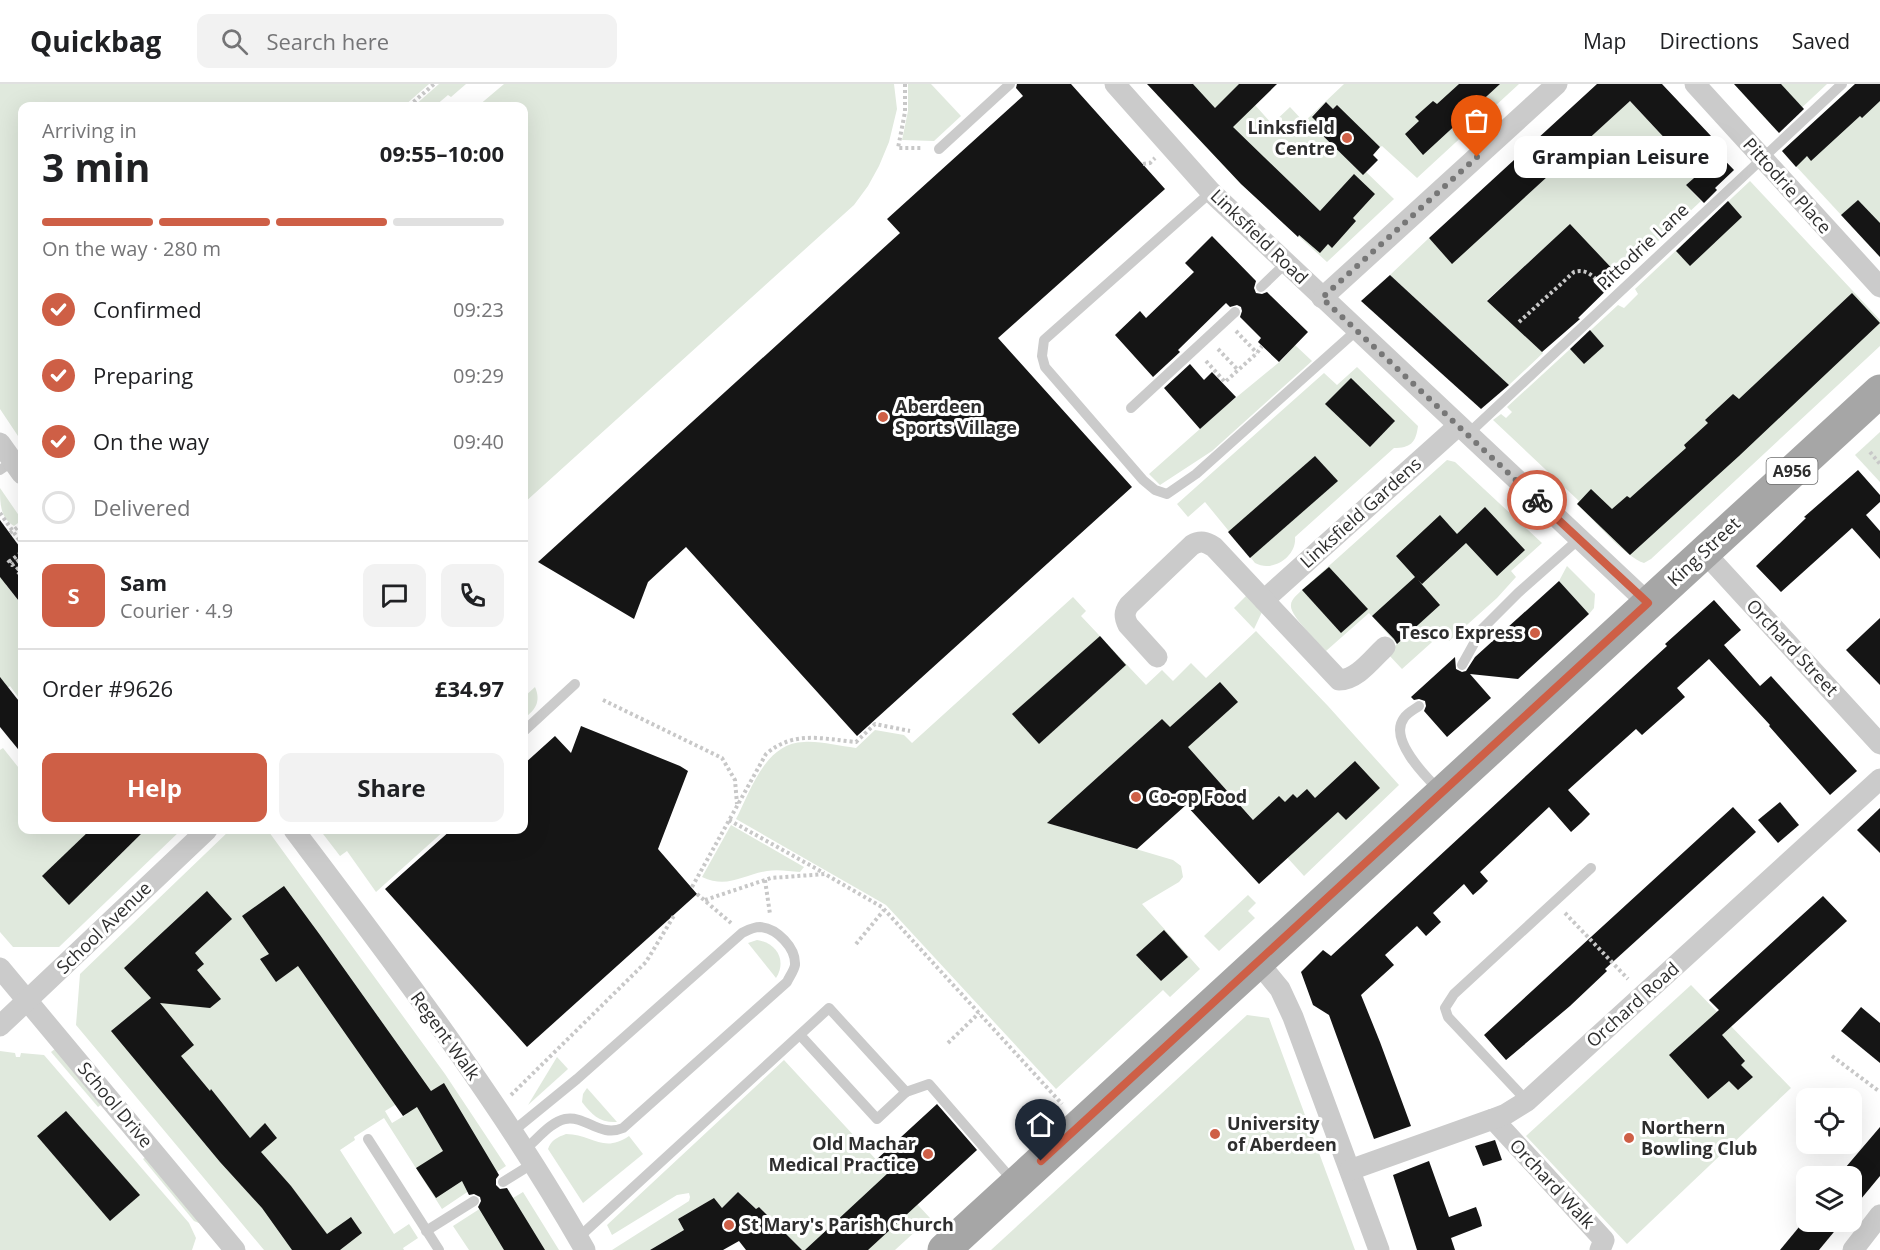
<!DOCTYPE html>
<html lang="en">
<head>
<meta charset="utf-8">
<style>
  body { margin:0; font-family:"Open Sans",sans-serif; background:#f2f2f2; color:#202124; height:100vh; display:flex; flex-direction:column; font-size:22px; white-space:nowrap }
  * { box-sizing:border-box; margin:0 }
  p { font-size:20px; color:#757577 }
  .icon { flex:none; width:33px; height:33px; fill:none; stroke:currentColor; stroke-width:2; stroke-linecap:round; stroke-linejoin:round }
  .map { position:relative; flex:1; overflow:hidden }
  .side { position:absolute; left:18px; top:18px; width:510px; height:732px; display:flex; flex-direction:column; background:#fff; border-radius:12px; box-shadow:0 6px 24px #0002 }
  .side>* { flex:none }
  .buttons { position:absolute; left:1796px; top:1004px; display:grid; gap:12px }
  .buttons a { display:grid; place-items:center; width:66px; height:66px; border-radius:12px; background:#fff; box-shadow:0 6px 24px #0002; font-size:30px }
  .pin { position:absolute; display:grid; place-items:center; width:51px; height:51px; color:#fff; margin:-62px -26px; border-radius:50% 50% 50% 0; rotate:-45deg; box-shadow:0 0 6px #0007 }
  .pin .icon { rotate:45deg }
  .courier { position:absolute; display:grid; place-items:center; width:60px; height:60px; margin:-30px; border:4px solid #ce5f46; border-radius:50%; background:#fff; color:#222; box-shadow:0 2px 8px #0007 }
  .bubble { position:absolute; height:42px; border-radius:12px; background:#fff; box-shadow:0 6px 24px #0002; font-size:20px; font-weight:700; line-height:42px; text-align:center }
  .headline em { font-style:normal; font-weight:700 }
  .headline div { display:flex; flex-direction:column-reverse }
  .headline { display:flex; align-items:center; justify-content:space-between; height:102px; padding:0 24px }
  h1 { font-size:39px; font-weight:700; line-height:45px }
  .bar { display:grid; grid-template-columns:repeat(4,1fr); gap:9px 6px; align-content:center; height:72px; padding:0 24px }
  .bar i { height:8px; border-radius:4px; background:#e0e0e0 }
  .bar .active { background:#ce5f46 }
  .bar p { grid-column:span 4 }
  .line { display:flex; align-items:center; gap:15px; padding:0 24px; border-top:2px solid #e0e0e0 }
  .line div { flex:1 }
  .round { display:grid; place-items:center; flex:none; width:63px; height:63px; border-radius:12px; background:#f2f2f2 }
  ol { padding:0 24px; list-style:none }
  li { display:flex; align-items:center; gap:18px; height:66px }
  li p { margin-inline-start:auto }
  li .icon { padding:6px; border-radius:50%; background:#ce5f46; color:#fff; stroke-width:4 }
  li:last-child { color:#757577 }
  li i { width:33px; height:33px; border:3px solid #e0e0e0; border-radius:50% }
  .cta { display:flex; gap:12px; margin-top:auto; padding:12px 24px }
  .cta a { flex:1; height:69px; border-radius:12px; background:#ce5f46; color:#fff; font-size:24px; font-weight:700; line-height:69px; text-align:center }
  .cta a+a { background:#f2f2f2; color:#202124 }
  header { display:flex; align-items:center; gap:36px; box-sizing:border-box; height:84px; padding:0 30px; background:#fff; border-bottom:2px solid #e0e0e0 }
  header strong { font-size:28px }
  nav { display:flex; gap:33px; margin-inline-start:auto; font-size:21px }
  .search { width:420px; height:54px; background:#f2f2f2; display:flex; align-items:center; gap:15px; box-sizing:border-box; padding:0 21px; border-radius:12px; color:#757577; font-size:22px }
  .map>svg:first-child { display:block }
  .green { fill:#e0e9dd; fill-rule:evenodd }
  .building { fill:#151515 }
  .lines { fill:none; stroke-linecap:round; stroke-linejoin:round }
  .path { stroke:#c8c8c8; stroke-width:4; stroke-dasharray:3 3; stroke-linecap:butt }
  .service { stroke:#cbcbcb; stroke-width:10 }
  .minor { stroke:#cbcbcb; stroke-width:21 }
  .primary { stroke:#a6a6a6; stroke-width:33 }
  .done { stroke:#777; stroke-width:6; stroke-dasharray:0 10.8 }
  .route { stroke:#ce5f46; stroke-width:8 }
  .poi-dot { fill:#ce5f46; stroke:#fff; stroke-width:2 }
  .labels { text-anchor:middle; stroke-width:6; stroke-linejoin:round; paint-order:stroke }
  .shield { fill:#fff; stroke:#6d6d6d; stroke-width:1.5 }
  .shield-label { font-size:16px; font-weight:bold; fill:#2e2e2e }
  .poi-label { font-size:18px; font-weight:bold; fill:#2e2e2e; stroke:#fff; text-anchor:start }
  .street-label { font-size:18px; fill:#2e2e2e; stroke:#fff }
</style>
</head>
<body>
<header>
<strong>Quickbag</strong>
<div class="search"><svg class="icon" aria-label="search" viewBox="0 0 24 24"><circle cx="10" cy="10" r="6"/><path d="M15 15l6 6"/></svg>Search here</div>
<nav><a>Map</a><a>Directions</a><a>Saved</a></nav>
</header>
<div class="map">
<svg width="1880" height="1166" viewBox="0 0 1880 1166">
  <rect width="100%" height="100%" fill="#fff"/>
  <g class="green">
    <path d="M0,0h429l-25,22h-382v336l-22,-33z"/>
    <path d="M439,0h27l-15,13 -3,-2 -13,11h-21z"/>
    <path d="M504,0h390l3,25 -8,33 -10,24 -11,20 -14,19 -330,298v-397h-46z"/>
    <path d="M908,0h23l30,32 -27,25 -32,-1 6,-29z"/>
    <path d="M1170,0h98l4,5 -17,16 17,19 18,-17 14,15 40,-38h175l-102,94 -35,-32 -2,1 -43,-41 -4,3 -7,-7 -14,14 7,8 -4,4 43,42 3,-3 33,32 -67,63 -86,-78 -84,-89z"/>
    <path d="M1734,0h93l-50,47z"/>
    <path d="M1855,0h25v173l-98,-106z"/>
    <path d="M1630,17l55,59 -4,4 13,14 -8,7 15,16 -81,76 -50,-52 -83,75 56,53 -34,32 -119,-110 39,-37 23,25z"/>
    <path d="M1750,97l130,139v26l-229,213 -7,4c-19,-6 -50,-43 -67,-59l2,-3 -86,-81 8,-6 5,4 6,-6 -5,-5 111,-102 6,3 14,-14 -3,-5z"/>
    <path d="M1295,261l17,16 -100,90 -52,34 -11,-11 78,-69 56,-46z"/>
    <path d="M1357,283l61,59c-2,17 -8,22 -24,22l-99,89c2,19 -22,36 -40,26l-50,-61 -17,15 -11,-13 147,-131 13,12z"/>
    <path d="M1880,348v50l-25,-27z"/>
    <path d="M1447,376l8,2 87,81 -31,28 5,6 -19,21 -48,43 -8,-7 -39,35 -15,-16 10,-9 -28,-31 -43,38c-7,-8 -37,-36 -35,-46 0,-6 7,-11 11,-15z"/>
    <path d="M0,404l22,32 -8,6c-14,-8 -14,-23 -14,-38z"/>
    <path d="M22,477v11l-16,13 16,20v97l-12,-16 -10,8v-128l11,4z"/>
    <path d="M1567,482l28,28 -1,14 -5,6 -30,-33z"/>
    <path d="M1247,511l15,17 -8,17 -20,-21z"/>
    <path d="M1073,513l13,14 -5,5 65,69 16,-15 11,11 18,-18 15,15 50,-47 72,75 71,79 -95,91 -142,-157 -114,104 125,37 8,6 2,11 -4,5 -37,22 58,65 -30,28 -7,-7 -107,99 -170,-184 -150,-86c15,-29 29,-76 68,-77 17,-1 35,4 52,6l19,-18 29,5 8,8z"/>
    <path d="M535,603c6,14 1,23 -11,31v-21z"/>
    <path d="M3,664l19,24v58h159l-122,117h-46l-13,-15v-182z"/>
    <path d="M731,741l73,42 -4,5c-11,-1 -23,-3 -33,-1 -25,4 -39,18 -65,6z"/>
    <path d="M230,746l39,2 176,242 61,92 -64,43 -58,-91 -30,19 1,3 -15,10 54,84 15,-10 9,14 -15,10 1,2h-140l-188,-225 4,-51zM400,1018l7,12 -15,9 -7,-12z"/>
    <path d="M320,746h125l-69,62 -29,-41 -7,5z"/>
    <path d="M1248,811l8,8 -8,8 7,7 -36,33 -15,-15z"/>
    <path d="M757,856c20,3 30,21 19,38l-28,-35z"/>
    <path d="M1691,901l100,103 -164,156 -101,-108z"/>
    <path d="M1247,931l22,3 86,232h-364z"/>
    <path d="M55,965l47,55 -4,3 -47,-55z"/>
    <path d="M0,967l15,2 1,4h4l1,-4 23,2 145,168 7,15 -4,12h-192z"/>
    <path d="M557,973l11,12 -40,36z"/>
    <path d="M784,976l146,158 -35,32h-93l-43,-43 -3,2 -18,-17 -16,16 -9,-9 -35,20 6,11 -34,20h-38l77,-49 1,-4 -1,-4 -12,2 -65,40 -5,-10z"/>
    <path d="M587,1004l30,34c-17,1 -25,-7 -35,-20l1,-8z"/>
    <path d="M566,1050c26,0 37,20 63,2l14,18 -60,49 -35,-54c3,-9 10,-12 18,-15z"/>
    <path d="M147,1072l54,68 -7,-3 -51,-62z"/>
    <path d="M509,1106l4,8 10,-6 36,58h-90l-16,-24z"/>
  </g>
  <g class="building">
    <path d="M1017,0h54l94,105 -167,149 134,149 -275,249 -171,-189 -38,35 -14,37 -96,-57 362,-329 -13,-14 136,-123 -7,-8z"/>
    <path d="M1147,0h46l22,24 24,-24h38l-44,43 87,84 34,-37 21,20 -22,24 3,3 -24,27 -4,-4 -8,9 -21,-18 -1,2 -57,-53z"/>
    <path d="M1459,0h41l-77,71 -18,-21 14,-13 -4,-4 18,-16 4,3z"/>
    <path d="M1597,0h65l49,52 -5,5 28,29 -19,18 2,2 -13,13 -18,-18 8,-7 -13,-14 4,-4 -55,-59 -178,163 -23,-26z"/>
    <path d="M1734,0h47l23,25 -25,24z"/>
    <path d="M1855,0h25v17l-18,17 -2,-2 -49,45 -4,-5 -11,11 -14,-16z"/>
    <path d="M1326,18l7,7 4,-4 43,42 -7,8 5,5 -15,15 -48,-47 4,-4 -7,-7z"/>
    <path d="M1858,116l22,23v34l-39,-42z"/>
    <path d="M1728,117l14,16 -52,49 -14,-15z"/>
    <path d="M1570,140l50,53 -42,41 2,1 -38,33 -55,-51z"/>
    <path d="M1212,152l44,45 -2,7 2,5 6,1 5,-2 41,40 -29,30 -21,-20 3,-4 -21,-21 2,-6 -1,-4 -4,-2 -7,2 -4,-4 -48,47 2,2 -27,25 -38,-42 25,-24 6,7 48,-46 -9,-9z"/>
    <path d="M1390,191l119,110 -28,24 -120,-108z"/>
    <path d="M1852,209l28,30 -141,133 -109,99 -53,-51 14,-15 21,20 15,-13 3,2 56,-50 -2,-3 24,-22 -3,-3 28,-26 6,5z"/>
    <path d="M1590,246l14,16 -20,18 -14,-15z"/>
    <path d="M1190,280l14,16 8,-8 24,25 -36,32 -36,-41z"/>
    <path d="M1351,294l44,43 -25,26 -45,-43z"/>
    <path d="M1315,372l23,25 -88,77 -22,-26z"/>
    <path d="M1858,386l22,25v7l-14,13 14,16v28l-28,-31 -71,64 -25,-26 50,-48 -2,-1z"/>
    <path d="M1485,423l40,43 -28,26 -31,-33 -44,41 -4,-4 22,25 -43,39 -3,-5 -22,-23 43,-39 -19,-21 44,-41 17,19z"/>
    <path d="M0,436l22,30v55l-22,-28z"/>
    <path d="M1329,483l39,42 -27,24 -39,-43z"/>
    <path d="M1559,497l30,33 -71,65 -48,-5 21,24 -44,39 -23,-26 2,-5 -1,-5 -6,-2 -5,1 -3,-3 44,-40 1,12 6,3 4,-1 9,-14z"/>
    <path d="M1714,516l27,30 -17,15 36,41 11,-10 86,95 -27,24 -61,-69 1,-1 -61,-66 -32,29 8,9 -43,38 -6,-6 -68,61 22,24 -9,9 -10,9 -22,-25 -69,65 8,9 -7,7 -8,7 -9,-11 -31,29 8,9 -15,14 -9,-10 -32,29 9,10 -33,30 19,47 31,84 -37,13 -45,-124 -16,-10 -12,-33 22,-22 8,6 300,-277 36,-33 -2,-2z"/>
    <path d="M1880,534v67l-34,-35z"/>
    <path d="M1100,552l26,29 -87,79 -27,-30z"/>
    <path d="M0,593l22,28v49l-22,-27z"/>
    <path d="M1220,598l18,20 -50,45 65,73 26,-24 6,6 8,-8 4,4 10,-9 8,9 40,-37 25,27 -34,32 -8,-8 -79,72 -73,-79 -49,44 -90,-26 115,-104 8,8z"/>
    <path d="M581,642l99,40 8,5 -30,78 39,45 -170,153 -142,-158 66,-59h73v-66l31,-28 16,17z"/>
    <path d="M1780,718l19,23 -21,18 -20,-23z"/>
    <path d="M1733,723l23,25 -151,137 2,2 -37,35 -64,54 -22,-25z"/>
    <path d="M1880,724v45l-23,-23z"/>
    <path d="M90,746h55l-76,75 -27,-29z"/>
    <path d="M284,802l36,49 111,156 13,-8 55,92 -3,4v6l4,4 7,-1 38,62h-41l-26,-43 3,-6 -1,-4 -6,-3 -5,1 -7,-14 -26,17 -20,-30 27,-17 -26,-44 -14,9 -105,-150 -22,16 -16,-23 9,-5 -27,-38z"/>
    <path d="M207,807l25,28 -37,34 9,11 -7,6 24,29 -11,9 -50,-5 34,42 -13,11 29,35 1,-2 39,49 15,-15 12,15 -16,14 30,34 36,48 24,-17 11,16 -22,17h-48l-30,-42 -42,-46 -109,-131 40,-33 -27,-30z"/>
    <path d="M1823,812l24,25 -125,114 23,26 -4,4 12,12 -15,13 -9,-9 -21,18 -39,-44 50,-45 -10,-10z"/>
    <path d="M1164,846l24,27 -27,24 -25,-26z"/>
    <path d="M1861,923l19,16v40l-39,-32z"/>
    <path d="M937,1020l40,46 -109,100h-63l83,-77 -12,-13z"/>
    <path d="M66,1027l74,84 -30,26 -73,-85z"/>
    <path d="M1880,1043v49l-29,35v-35l-11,-2z"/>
    <path d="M1495,1056l7,20 -19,6 -8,-20z"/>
    <path d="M1429,1077l20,56 27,-10 4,11 2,8 -31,12 4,12h-38l-24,-75z"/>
    <path d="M738,1108l18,17 3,-2 43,43h-56l-7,-9 -16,9h-73l34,-20 -6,-11 36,-21 8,10z"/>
    <path d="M1804,1137h39l-24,29h-39z"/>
  </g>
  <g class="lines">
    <g class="path">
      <path d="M905,0v28l-7,36h25"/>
      <path d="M409,22l25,-22"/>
      <path d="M1143,80l7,-1 5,-5"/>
      <path d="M1519,238l55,-50c13,-4 20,5 28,14"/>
      <path d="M1236,247l21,22"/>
      <path d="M1218,265l20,21"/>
      <path d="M1206,277l19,21 32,-29 5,-7"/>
      <path d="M1870,368l10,12"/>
      <path d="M0,429l22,31"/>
      <path d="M10,449l12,-9"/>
      <path d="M8,476l4,5 10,-7"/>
      <path d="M9,478l13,-10"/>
      <path d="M20,490l-4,-4 6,-5"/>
      <path d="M603,616l119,58 13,22 2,24"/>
      <path d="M729,736l95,53"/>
      <path d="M765,796l5,34"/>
      <path d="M692,803l74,-133c28,-24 56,-15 90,-12l19,-18 35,7"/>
      <path d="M697,810l34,29"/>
      <path d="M705,816l66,-22 54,-4 57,33 180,197"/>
      <path d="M1565,829l63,66"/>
      <path d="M856,860l28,-34"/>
      <path d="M948,959l31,-30"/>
      <path d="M1832,972l48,36"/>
      <path d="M511,1011l135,-133 29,-48"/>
    </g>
    <g class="service">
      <path d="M939,65l71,-65"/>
      <path d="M1211,108l-167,148 -2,16 3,11 98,113 12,10 12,4 29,-20 161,-144"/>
      <path d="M1261,203l24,-23"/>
      <path d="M1131,324l104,-96"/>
      <path d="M1468,350l374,-350"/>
      <path d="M0,386l13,-9"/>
      <path d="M1462,581l20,-36 36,-36 61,-54"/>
      <path d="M1419,622c-4,3 -12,7 -15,12 -16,21 21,58 35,72"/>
      <path d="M524,647l51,-47"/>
      <path d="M906,1008l23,-8 85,98"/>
      <path d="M1527,1017l-79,-84 -3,-9 9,-14 137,-126"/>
      <path d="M512,1048l65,-53 165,-146c6,-3 11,-6 18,-6 17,1 36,21 35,38 -1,6 -6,12 -8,17l-164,146c-23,10 -37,-13 -58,-9 -15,3 -29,22 -41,31"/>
      <path d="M368,1055l71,111"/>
      <path d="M503,1098l29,-18"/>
      <path d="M426,1147l48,-30"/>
      <path d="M578,1154l251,-230 77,84 -29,27 -77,-84"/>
    </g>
    <g class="minor">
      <path d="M1115,0l96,108 437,411"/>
      <path d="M1695,0l185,203"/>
      <path d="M1322,214l235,-214"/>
      <path d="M0,359l22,31"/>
      <path d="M1704,468l176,192"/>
      <path d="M1264,516l194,-174"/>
      <path d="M1157,573l-29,-32c-4,-8 -4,-13 1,-20l63,-60c9,-5 14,-3 22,2l125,133c18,0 33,-21 46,-33"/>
      <path d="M294,746c102,135 207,272 291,420"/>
      <path d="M1257,877l23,28 13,28 86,233"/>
      <path d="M0,884l235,282"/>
      <path d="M0,942l207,-196"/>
      <path d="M1493,1035l111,121 -4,10"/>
      <path d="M1350,1086l143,-51 13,-5 21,-13 353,-322"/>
      <path d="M1853,1166l27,-35"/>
    </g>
    <path class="primary" d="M944,1166l936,-859"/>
  </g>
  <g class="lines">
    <path class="done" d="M1477,73l-155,141 215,202"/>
    <path class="route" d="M1041,1077l607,-558 -111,-103"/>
  </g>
  <g class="poi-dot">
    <circle cx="1347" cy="54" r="6"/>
    <circle cx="883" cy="333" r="6"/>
    <circle cx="1535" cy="549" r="6"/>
    <circle cx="1136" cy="713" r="6"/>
    <circle cx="1215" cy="1050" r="6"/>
    <circle cx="1629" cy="1054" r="6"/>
    <circle cx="928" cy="1070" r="6"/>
    <circle cx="729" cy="1141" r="6"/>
  </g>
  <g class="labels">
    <rect class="shield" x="1766.5" y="374" width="51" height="26" rx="4.5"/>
    <g class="shield-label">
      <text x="1792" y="393">A956</text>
    </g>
    <g class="poi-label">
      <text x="1335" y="50" text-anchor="end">Linksfield<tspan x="1335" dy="21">Centre</tspan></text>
      <text x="895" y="329">Aberdeen<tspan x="895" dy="21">Sports Village</tspan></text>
      <text x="1523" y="555" text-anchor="end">Tesco Express</text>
      <text x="1148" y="719">Co-op Food</text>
      <text x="1227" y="1046">University<tspan x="1227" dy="21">of Aberdeen</tspan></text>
      <text x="1641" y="1050">Northern<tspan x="1641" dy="21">Bowling Club</tspan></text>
      <text x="916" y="1066" text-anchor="end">Old Machar<tspan x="916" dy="21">Medical Practice</tspan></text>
      <text x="741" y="1147">St Mary's Parish Church</text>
    </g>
    <g class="street-label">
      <text transform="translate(1787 102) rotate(48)" y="6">Pittodrie Place</text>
      <text transform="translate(1259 153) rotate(44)" y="6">Linksfield Road</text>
      <text transform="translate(1643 163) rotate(-43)" y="6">Pittodrie Lane</text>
      <text transform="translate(1361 429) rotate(-42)" y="6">Linksfield Gardens</text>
      <text transform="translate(1704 468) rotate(-43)" y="6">King Street</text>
      <text transform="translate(1792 564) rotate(47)" y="6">Orchard Street</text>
      <text transform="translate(104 844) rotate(-44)" y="6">School Avenue</text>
      <text transform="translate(1633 921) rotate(-42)" y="6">Orchard Road</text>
      <text transform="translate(445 952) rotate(54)" y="6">Regent Walk</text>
      <text transform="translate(115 1021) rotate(50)" y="6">School Drive</text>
      <text transform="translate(1552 1100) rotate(47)" y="6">Orchard Walk</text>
    </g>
  </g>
</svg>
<div class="buttons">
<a><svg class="icon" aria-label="locate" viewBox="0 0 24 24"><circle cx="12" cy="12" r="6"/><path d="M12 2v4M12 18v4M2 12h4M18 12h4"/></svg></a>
<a><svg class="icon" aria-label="layers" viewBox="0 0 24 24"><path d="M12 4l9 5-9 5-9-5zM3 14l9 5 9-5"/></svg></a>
</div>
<div class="pin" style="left:1477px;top:73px;background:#ea580c"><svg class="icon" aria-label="bag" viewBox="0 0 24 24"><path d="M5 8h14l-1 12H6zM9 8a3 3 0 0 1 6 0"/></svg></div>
<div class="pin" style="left:1041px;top:1077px;background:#1f2937"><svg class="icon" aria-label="home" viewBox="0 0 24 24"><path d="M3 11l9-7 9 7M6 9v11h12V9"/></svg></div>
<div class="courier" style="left:1537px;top:416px"><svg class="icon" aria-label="bike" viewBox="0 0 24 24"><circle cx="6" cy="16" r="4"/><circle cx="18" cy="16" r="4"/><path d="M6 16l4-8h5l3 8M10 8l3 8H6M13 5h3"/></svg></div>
<div class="bubble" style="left:1514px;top:52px;width:213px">Grampian Leisure</div>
<section class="side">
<div class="headline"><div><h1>3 min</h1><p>Arriving in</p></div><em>09:55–10:00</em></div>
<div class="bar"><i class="active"></i><i class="active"></i><i class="active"></i><i></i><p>On the way · 280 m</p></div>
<ol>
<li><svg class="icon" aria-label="check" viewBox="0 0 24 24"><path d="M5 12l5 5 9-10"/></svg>Confirmed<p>09:23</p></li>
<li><svg class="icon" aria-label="check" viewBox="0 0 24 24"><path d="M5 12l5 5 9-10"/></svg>Preparing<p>09:29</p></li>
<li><svg class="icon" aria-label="check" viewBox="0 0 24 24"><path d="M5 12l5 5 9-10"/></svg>On the way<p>09:40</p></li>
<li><i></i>Delivered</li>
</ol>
<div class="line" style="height:108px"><b class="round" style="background:#ce5f46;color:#fff">S</b><div><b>Sam</b><p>Courier · 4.9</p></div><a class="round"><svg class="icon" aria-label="chat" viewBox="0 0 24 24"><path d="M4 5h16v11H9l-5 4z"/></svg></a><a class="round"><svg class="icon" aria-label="phone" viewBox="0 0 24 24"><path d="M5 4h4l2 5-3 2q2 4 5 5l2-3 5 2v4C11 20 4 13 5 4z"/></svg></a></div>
<div class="line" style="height:78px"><div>Order #9626</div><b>£34.97</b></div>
<div class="cta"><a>Help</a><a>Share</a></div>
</section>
</div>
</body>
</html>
